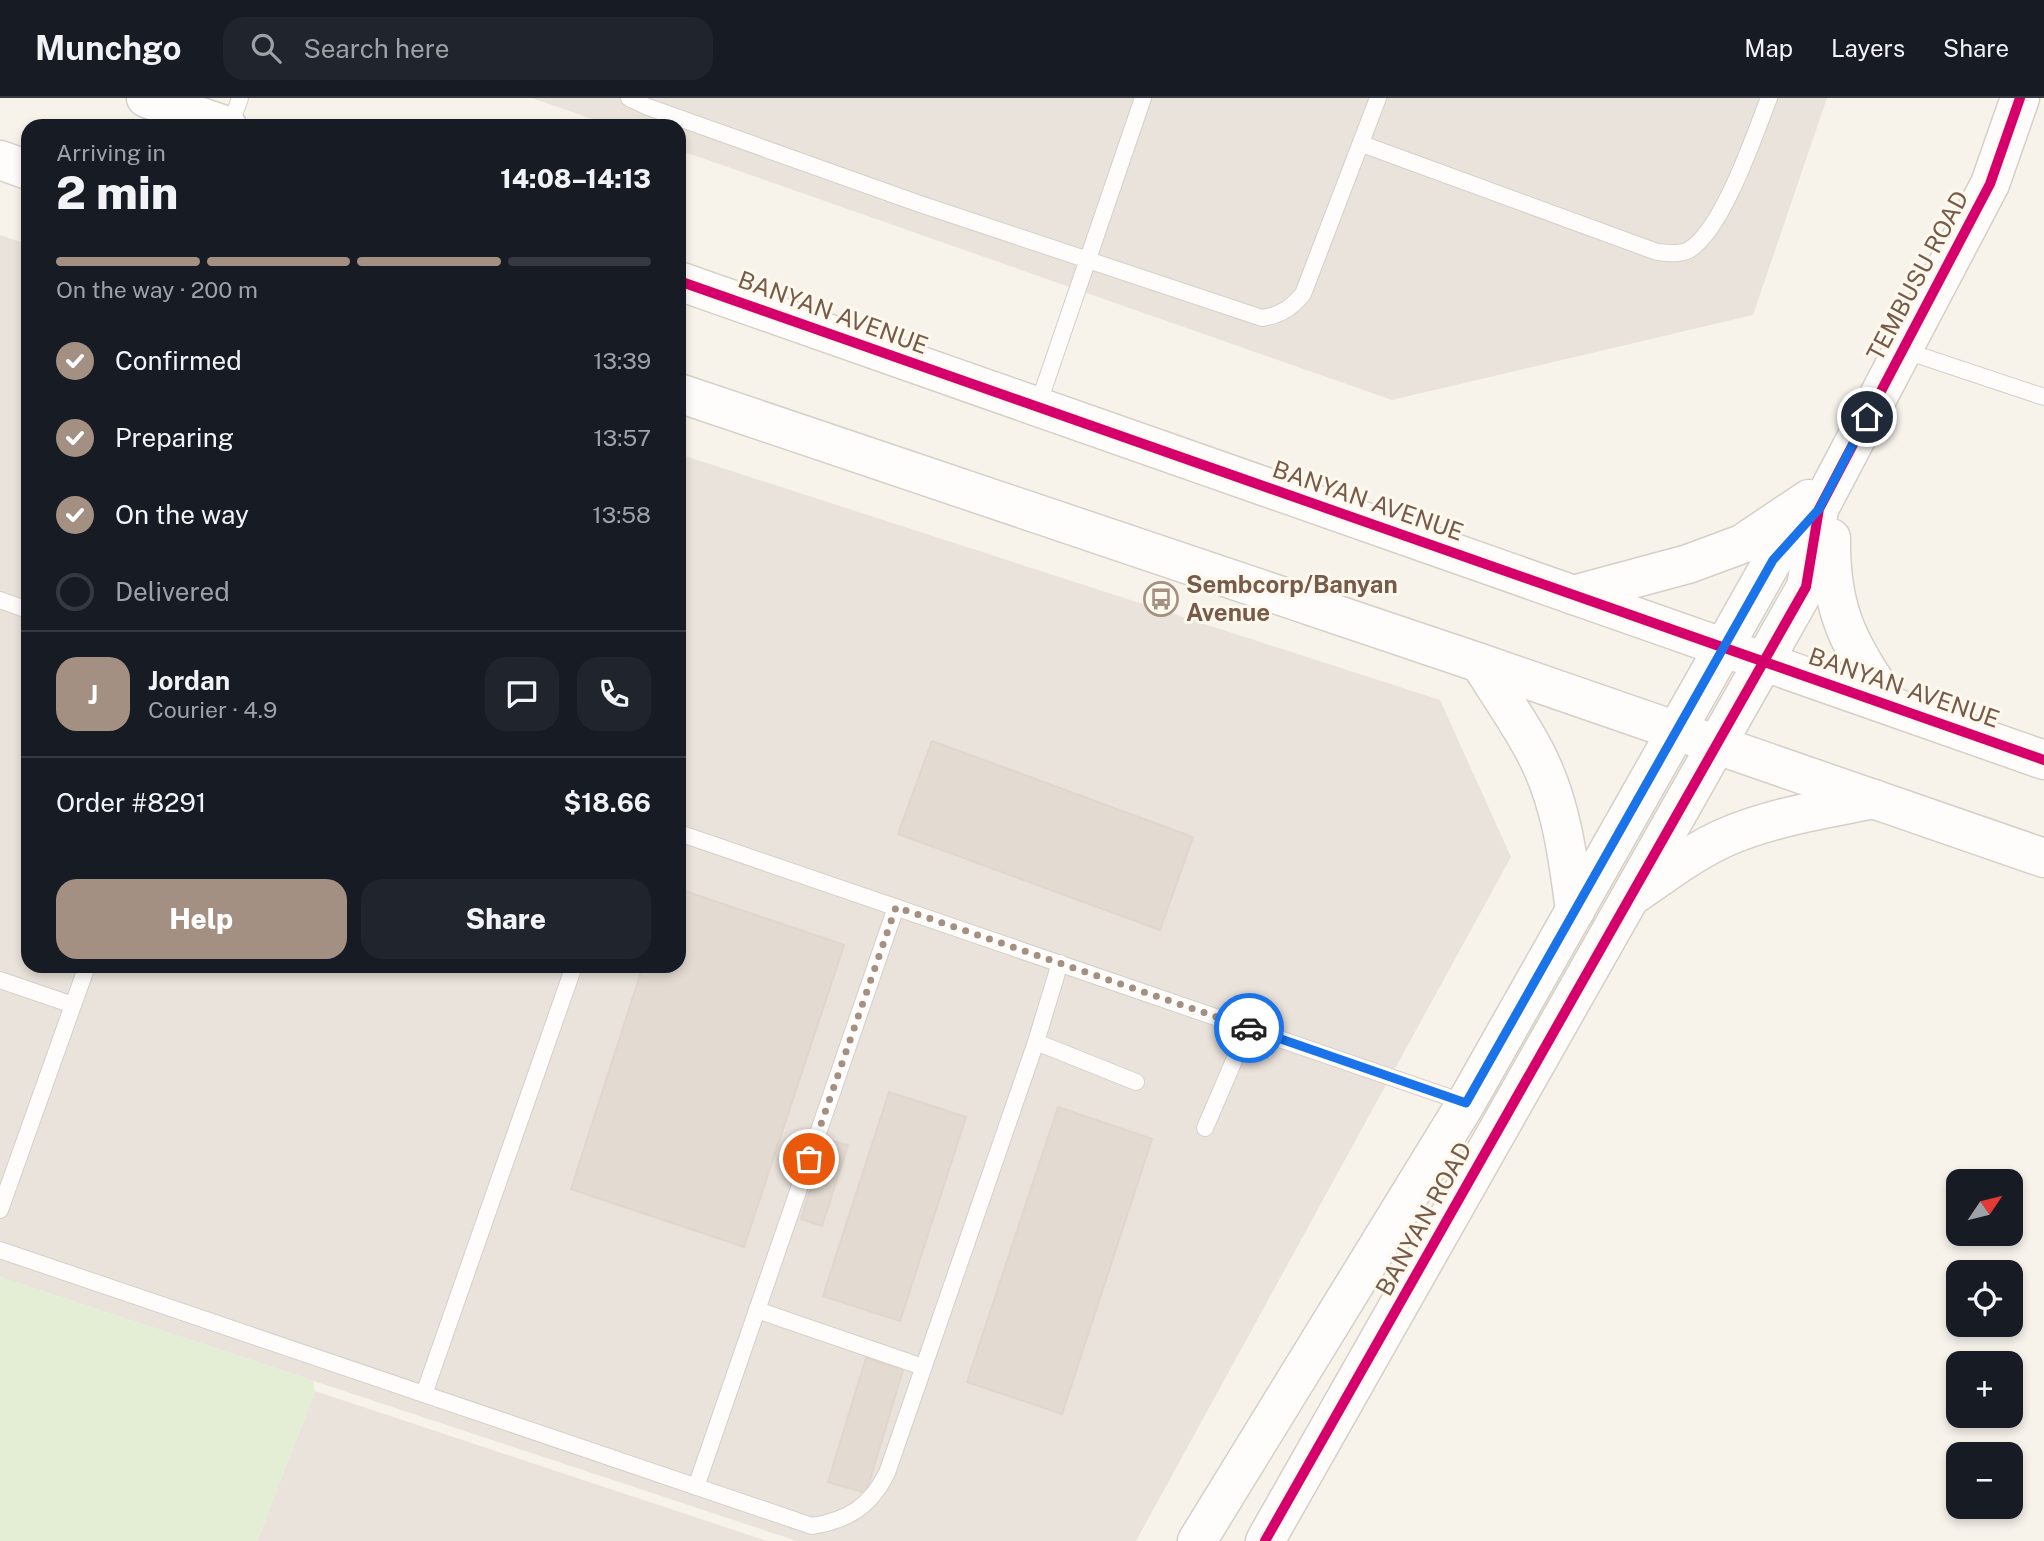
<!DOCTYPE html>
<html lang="en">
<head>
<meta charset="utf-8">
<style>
  body { margin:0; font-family:"Public Sans",sans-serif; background:#20242c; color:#f1f3f6; height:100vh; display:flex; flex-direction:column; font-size:26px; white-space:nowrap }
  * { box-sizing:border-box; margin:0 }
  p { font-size:23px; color:#9ea1a6 }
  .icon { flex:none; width:38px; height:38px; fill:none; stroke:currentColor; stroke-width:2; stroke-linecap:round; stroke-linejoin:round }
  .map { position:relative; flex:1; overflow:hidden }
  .panel { position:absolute; left:21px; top:21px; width:665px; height:854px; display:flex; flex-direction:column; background:#171b24; border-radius:21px; box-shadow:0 4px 10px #0003 }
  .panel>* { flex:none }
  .needle { width:46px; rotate:55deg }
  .fabs { position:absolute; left:1946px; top:1071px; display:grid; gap:14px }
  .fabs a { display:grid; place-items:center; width:77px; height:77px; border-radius:14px; background:#171b24; box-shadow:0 4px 10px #0003; font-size:35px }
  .pin { position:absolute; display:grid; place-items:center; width:60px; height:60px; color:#fff; margin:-30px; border:4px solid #fff; border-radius:50%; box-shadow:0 2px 7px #0007 }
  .courier { position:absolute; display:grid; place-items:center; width:70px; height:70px; margin:-35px; border:5px solid #1a73e8; border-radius:50%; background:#fff; color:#222; box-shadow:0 2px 9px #0007 }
  .head em { font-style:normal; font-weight:800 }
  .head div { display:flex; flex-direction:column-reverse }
  .head { display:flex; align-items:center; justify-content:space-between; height:119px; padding:0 35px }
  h1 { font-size:46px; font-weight:800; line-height:52px }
  .bar { display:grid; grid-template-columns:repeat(4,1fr); gap:10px 7px; align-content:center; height:84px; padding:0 35px }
  .bar i { height:9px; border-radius:5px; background:#363941 }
  .bar .current { background:#a39082 }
  .bar p { grid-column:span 4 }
  .line { display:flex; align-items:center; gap:18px; padding:0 35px; border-top:2px solid #363941 }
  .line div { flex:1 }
  .round { display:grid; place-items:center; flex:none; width:74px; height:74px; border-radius:21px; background:#20242c }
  ol { padding:0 35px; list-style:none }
  li { display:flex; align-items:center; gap:21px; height:77px }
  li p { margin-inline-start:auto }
  li .icon { padding:7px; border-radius:50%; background:#a39082; color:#fff; stroke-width:4 }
  li:last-child { color:#9ea1a6 }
  li i { width:38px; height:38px; border:4px solid #363941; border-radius:50% }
  .action { display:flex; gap:14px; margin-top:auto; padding:14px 35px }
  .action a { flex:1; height:80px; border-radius:21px; background:#a39082; color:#fff; font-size:28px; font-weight:800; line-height:80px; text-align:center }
  .action a+a { background:#20242c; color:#f1f3f6 }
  header { display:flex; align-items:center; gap:42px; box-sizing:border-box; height:98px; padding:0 35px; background:#171b24; border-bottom:2px solid #363941 }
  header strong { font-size:33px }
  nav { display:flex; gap:38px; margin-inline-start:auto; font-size:24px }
  .search { width:490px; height:63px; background:#20242c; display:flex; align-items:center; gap:18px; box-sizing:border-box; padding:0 24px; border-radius:21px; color:#9ea1a6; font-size:26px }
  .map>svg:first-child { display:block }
  .industrial { fill:#eae3db }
  .green { fill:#e3eed5 }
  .building { fill:#e3dbd2; stroke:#e0d6cd; stroke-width:2 }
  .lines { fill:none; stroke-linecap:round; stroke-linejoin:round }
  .lane-casing { stroke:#d6cfc8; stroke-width:18 }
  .secondary-casing { stroke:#d6cfc7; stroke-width:41 }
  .lane { stroke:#fefdfc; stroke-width:16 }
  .secondary { stroke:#fefdfc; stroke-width:38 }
  .cycleway-casing { stroke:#fff8ec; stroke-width:15 }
  .cycleway { stroke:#d6006c; stroke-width:10 }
  .done { stroke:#a39082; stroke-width:7; stroke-dasharray:0 12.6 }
  .route { stroke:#1a73e8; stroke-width:9 }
  .labels { text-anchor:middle; stroke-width:6; stroke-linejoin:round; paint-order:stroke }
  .street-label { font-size:24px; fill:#765a4a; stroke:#fff8ec }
  .poi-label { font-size:24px; font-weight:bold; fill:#765a4a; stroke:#fff8ec; text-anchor:start }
</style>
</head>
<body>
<header>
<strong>Munchgo</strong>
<div class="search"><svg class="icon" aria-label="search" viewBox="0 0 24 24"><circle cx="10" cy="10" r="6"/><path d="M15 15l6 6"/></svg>Search here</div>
<nav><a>Map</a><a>Layers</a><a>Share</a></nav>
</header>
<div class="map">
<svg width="2044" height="1443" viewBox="0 0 2044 1443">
  <rect width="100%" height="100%" fill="#f7f3eb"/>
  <g class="industrial">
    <path d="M532,0h1295l-74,217 -361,85 -713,-250v-24h-67z"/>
    <path d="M0,137l28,9v722h651v-512l761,246 71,157 -375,684h-339l-797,-264z"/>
    <path d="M315,1293l452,150h-510z"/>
  </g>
  <path class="green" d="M0,1179l313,104 2,10 -58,150h-257z"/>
  <g class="building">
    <path d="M932,643l261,96 -33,93 -262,-96z"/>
    <path d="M679,791l165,56 -100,302 -173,-58 72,-223h36z"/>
    <path d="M889,994l77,25 -66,204 -77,-25z"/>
    <path d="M1058,1009l94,32 -90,275 -95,-32z"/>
    <path d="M826,1041l22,6 -26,81 -21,-7z"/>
    <path d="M866,1260l37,12 -37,123 -38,-11z"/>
  </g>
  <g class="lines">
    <g class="lane-casing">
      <g id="lane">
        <path d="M629,0l19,9 272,97 342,114c19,-3 29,-10 41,-24l75,-196"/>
        <path d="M230,28l10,-28"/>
        <path d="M1362,46l295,108c10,1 23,3 32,-2 34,-21 65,-114 80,-152"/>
        <path d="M1903,252l141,47"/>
        <path d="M1037,310l106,-310"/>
        <path d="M0,502l28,10"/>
        <path d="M679,735l787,270"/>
        <path d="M0,882l73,25"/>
        <path d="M1036,944l100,40"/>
        <path d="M1205,1030l43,-100"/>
        <path d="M0,1112l87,-244"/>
        <path d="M0,1152l812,276c36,-6 58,-19 75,-53l149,-431 24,-79"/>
        <path d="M757,1212l166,57"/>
        <path d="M424,1296l150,-428"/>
        <path d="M696,1389l200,-580"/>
      </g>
    </g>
    <g class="secondary-casing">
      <g id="secondary">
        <path d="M146,0l81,28"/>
        <path d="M0,62l28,10"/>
        <path d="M679,183l1365,479"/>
        <path d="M679,295l801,270 564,195"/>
        <path d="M1831,440c-1,76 19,107 60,168"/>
        <path d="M1573,497l115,-31 54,-20 67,-45"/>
        <path d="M1480,565c18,29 38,57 54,87 27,50 34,106 41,161"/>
        <path d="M1638,794c28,-19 56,-41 88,-55 46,-20 99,-28 148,-38"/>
        <path d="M1197,1443l269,-438 307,-543 46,-51"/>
        <path d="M1265,1443l541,-954 13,-78 171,-325 30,-86"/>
      </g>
    </g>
    <use href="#lane" class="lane"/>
    <use href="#secondary" class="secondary"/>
    <g class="cycleway-casing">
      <g id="cycleway">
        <path d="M679,183l1365,479"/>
        <path d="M1265,1443l541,-954 13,-78 171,-325 30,-86"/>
      </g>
    </g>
    <use href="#cycleway" class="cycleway"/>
  </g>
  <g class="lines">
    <path class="done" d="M809,1061l87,-252 353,121"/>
    <path class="route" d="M1249,930l217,75 307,-543 46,-51 48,-92"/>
  </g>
  <defs>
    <g id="bus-ring" transform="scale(1.75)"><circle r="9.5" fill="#fff8ec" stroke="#a39082" stroke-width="1.5"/><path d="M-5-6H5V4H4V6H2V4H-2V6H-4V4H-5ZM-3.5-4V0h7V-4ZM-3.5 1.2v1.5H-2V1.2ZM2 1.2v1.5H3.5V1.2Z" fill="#a39082"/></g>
  </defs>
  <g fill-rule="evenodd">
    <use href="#bus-ring" x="1161" y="501"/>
  </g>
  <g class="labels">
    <g class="street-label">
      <text transform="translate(1918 178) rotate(-62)" y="8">TEMBUSU ROAD</text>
      <text transform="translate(833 215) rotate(20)" y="8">BANYAN AVENUE</text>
      <text transform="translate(1368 403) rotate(19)" y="8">BANYAN AVENUE</text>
      <text transform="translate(1904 590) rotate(19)" y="8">BANYAN AVENUE</text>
      <text transform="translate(1424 1121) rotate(-61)" y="8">BANYAN ROAD</text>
    </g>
    <g class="poi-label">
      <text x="1186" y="495">Sembcorp/Banyan<tspan x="1186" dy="28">Avenue</tspan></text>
    </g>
  </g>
</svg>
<div class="fabs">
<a><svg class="needle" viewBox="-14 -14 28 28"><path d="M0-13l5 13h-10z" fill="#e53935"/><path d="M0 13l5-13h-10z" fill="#9ea1a6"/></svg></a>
<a><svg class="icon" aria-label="locate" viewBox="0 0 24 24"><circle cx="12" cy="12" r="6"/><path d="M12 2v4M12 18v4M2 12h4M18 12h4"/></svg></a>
<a>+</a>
<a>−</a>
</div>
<div class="pin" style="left:809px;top:1061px;background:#ea580c"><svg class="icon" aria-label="bag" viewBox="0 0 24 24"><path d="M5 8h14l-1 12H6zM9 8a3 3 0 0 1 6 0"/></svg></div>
<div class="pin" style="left:1867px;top:319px;background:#1f2937"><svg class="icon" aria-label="home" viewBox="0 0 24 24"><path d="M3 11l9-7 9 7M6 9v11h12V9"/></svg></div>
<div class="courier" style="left:1249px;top:930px"><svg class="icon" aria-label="car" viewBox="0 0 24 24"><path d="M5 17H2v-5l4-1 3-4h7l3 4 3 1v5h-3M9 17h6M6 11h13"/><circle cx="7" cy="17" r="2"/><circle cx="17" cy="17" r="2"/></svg></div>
<section class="panel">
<div class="head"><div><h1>2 min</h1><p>Arriving in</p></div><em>14:08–14:13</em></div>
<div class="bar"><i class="current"></i><i class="current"></i><i class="current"></i><i></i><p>On the way · 200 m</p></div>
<ol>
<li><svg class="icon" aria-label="check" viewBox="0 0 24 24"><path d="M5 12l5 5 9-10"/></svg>Confirmed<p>13:39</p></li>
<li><svg class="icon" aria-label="check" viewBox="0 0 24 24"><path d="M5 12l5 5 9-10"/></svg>Preparing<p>13:57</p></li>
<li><svg class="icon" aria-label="check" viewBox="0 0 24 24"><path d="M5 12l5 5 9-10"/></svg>On the way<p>13:58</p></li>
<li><i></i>Delivered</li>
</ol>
<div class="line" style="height:126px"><b class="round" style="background:#a39082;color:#fff">J</b><div><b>Jordan</b><p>Courier · 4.9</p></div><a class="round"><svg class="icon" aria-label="chat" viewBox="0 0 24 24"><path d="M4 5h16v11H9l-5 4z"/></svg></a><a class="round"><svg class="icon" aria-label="phone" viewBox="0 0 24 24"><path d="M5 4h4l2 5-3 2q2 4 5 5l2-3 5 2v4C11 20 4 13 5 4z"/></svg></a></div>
<div class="line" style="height:91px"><div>Order #8291</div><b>$18.66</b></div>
<div class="action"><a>Help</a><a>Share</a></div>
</section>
</div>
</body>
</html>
